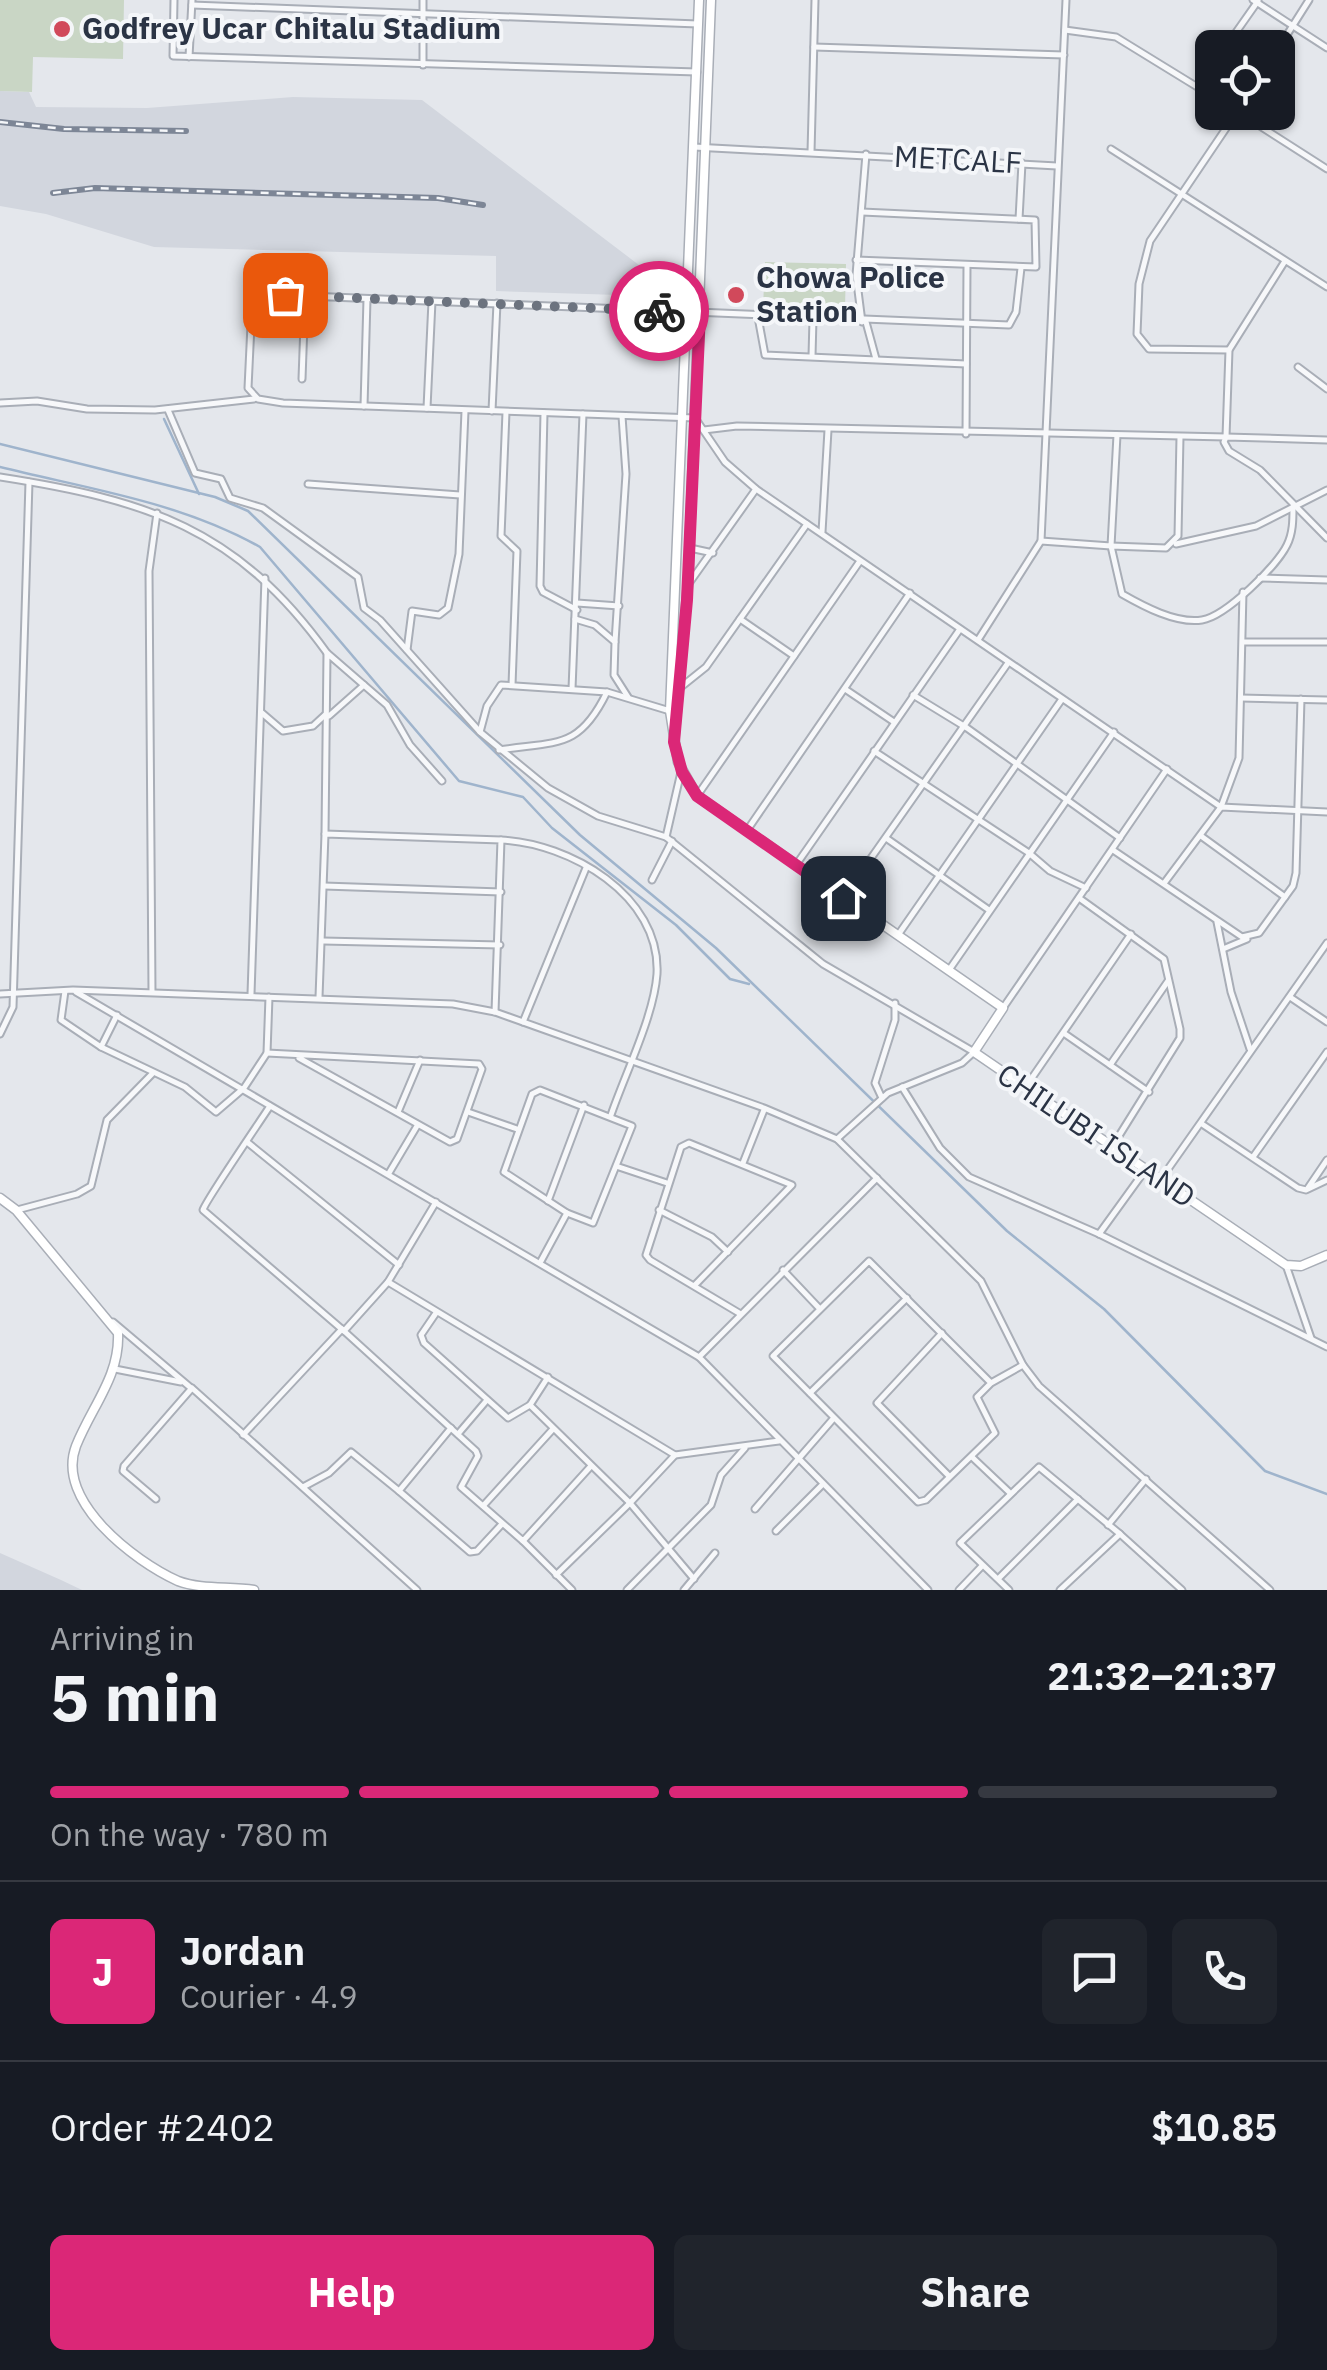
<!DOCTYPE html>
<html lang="en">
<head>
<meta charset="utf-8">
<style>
  body { margin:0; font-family:"IBM Plex Sans",sans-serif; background:#20242c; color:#f1f3f6; height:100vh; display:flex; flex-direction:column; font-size:38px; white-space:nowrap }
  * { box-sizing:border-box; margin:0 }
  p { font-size:32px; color:#9ea1a6 }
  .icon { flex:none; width:55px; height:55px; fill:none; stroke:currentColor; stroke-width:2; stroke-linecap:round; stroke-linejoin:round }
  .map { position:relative; height:1590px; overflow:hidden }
  .panel { display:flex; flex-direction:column; background:#171b24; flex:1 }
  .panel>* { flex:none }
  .buttons { position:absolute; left:1195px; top:30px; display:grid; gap:20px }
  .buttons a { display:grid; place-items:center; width:100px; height:100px; border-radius:15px; background:#171b24; box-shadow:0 2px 8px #0004; font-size:50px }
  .pin { position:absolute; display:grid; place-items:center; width:85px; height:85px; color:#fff; margin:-42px; border-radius:20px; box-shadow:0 5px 15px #0006 }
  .courier { position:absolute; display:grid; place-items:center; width:100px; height:100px; margin:-50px; border:8px solid #db2777; border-radius:50%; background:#fff; color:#222; box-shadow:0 2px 12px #0007 }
  .headline em { font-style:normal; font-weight:800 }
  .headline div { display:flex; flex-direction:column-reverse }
  .headline { display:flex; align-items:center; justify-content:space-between; height:170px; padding:0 50px }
  h1 { font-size:65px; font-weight:800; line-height:75px }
  .bar { display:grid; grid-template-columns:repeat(4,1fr); gap:15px 10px; align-content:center; height:120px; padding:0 50px }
  .bar i { height:12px; border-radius:8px; background:#363941 }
  .bar .selected { background:#db2777 }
  .bar p { grid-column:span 4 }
  .line { display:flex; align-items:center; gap:25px; padding:0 50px; border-top:2px solid #363941 }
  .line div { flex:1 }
  .round { display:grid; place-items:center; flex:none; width:105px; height:105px; border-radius:15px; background:#20242c }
  .cta { display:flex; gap:20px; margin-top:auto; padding:20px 50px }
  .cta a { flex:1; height:115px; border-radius:15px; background:#db2777; color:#fff; font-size:40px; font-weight:800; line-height:115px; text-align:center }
  .cta a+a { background:#20242c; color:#f1f3f6 }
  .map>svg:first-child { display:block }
  .built { fill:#d2d6de }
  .green { fill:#c9d6c5 }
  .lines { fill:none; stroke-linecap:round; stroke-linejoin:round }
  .stream { stroke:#9fb4cc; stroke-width:2.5 }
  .street-casing { stroke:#a9aeb7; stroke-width:9 }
  .secondary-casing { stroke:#a9aeb7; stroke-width:11 }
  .street { stroke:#f7f8fa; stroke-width:5 }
  .secondary { stroke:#fff; stroke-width:8 }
  .rail-casing { stroke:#7d8696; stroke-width:6 }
  .rail { stroke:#f4f6f9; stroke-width:2.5; stroke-dasharray:8; stroke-linecap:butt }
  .done { stroke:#6c737f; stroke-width:10; stroke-dasharray:0 18 }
  .route { stroke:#db2777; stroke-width:12 }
  .poi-dot { fill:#d1495b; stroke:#f4f6f9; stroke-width:4 }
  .labels { text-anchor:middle; stroke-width:8; stroke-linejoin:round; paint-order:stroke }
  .poi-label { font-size:30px; font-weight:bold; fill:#2b3445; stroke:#f4f6f9; text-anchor:start }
  .street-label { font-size:30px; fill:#2b3445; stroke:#f4f6f9 }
</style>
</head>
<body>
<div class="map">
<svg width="1327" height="1590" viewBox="0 0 1327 1590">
  <rect width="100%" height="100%" fill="#e4e7ec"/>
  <g class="built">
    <path d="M0,91l29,1 7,15 111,1 146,-11 129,3 259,197 -185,-6v-35l-342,-9 -108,-33 -46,-8z"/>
    <path d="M0,1553l61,27 21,10h-82z"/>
  </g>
  <g class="green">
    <path d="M0,0h124l-1,59 -90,-2 -1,35 -32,-1z"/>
    <path d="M765,262l81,2 -1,45 -82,-2z"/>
  </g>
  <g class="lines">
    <g class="stream">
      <path d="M164,419l35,75"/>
      <path d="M0,444l215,53 33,14 332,324 136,113 291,283 97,78 161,162 62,23"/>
      <path d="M0,467c89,22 180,35 260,80l199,234 64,16 29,31 124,97 54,54 19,5"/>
    </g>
    <g class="street-casing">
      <g id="street">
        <path d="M174,0l-1,56 524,16"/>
        <path d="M1253,0l74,48"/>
        <path d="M192,5l506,19"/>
        <path d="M1065,30l51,7 96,59"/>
        <path d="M814,47l250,8"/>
        <path d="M1225,48l33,-47"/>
        <path d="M1278,49l31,-49"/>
        <path d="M189,57l3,-57"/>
        <path d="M423,65v-65"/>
        <path d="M1197,86l15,-21"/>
        <path d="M1238,112l89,57"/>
        <path d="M694,147l363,19"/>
        <path d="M1111,149l216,138"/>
        <path d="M811,152l4,-152"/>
        <path d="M1019,219l3,-56"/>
        <path d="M856,260l180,7 -1,-47 -173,-8"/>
        <path d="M1021,268l-5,44 -7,13 -750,-31 -7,10 -4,84 10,11 25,4 412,15 30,44 31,27 465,318 18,-49 4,-166"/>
        <path d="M758,317l7,38 201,9"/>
        <path d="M862,322l-6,-47 10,-121"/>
        <path d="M866,322l10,37"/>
        <path d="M1229,350l-80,-1 -12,-15 2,-50 11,-43 87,-129"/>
        <path d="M812,356l1,-37"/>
        <path d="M1298,367l29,22"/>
        <path d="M302,379l3,-83"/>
        <path d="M0,403l37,-2 50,8 68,1 99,-11"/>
        <path d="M364,406l3,-107"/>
        <path d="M427,408l5,-107"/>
        <path d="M168,410l27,63 26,6 9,19 33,10 95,69 6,31 16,12 100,112 68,56 50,28 68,21 157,127 151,88 -12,11 -74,30 -51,46"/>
        <path d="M492,411l5,-108"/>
        <path d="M506,412l-5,124 16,15 -5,134"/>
        <path d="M544,413l-4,173 3,6 34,18"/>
        <path d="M704,430l33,-4 489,11 3,-87 56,-89"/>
        <path d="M966,434l1,-169"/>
        <path d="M1180,437l-2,99 -12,12 -55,-2 11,48c21,12 54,30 80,26 24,-4 75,-54 85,-75 6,-12 6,-25 6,-38"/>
        <path d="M1327,440l-101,-3 -2,5 5,9 31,19 67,68"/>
        <path d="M0,477c147,23 237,51 327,176"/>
        <path d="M308,484l152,11"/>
        <path d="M822,532l6,-102"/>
        <path d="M1041,541l70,5 6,-111"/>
        <path d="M1176,544l80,-18 71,-36"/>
        <path d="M690,548l23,5"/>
        <path d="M1260,578l67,2"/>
        <path d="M690,582l66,-93"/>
        <path d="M577,603l42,3"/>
        <path d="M575,619l20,6 20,17 -1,33 14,22"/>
        <path d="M740,619l54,37"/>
        <path d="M978,640l63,-99 25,-541"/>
        <path d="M615,642l11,-168 -4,-58"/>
        <path d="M1243,642h84"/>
        <path d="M407,650l5,-39 27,4 9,-7 11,-54 6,-143"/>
        <path d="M681,687l25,-20 101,-143"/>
        <path d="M572,689l11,-275"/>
        <path d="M845,689l49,33"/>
        <path d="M913,695l54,33 153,110"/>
        <path d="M1241,698l86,2"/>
        <path d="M262,713l21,18 30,-5 13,-12"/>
        <path d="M329,716l35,-31"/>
        <path d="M480,732l7,-26 14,-21 106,7 63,19"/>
        <path d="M499,750c58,-9 80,0 108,-58"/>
        <path d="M874,751l155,102 21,18 36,17"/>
        <path d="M697,796l163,-235"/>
        <path d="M748,829l162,-236"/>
        <path d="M325,834l2,-181 60,52 23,40 32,36"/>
        <path d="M1201,836l84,61"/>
        <path d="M666,837l15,-65"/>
        <path d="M886,838l103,72"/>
        <path d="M501,840c68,3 160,55 156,134 -3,42 -32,100 -46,141"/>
        <path d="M1113,850l129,87 17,-4 34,-47 3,-13 5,-174"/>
        <path d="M796,865l164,-236"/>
        <path d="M652,880l20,-39"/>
        <path d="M1165,882l56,-75 106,5"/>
        <path d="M324,886l177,6"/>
        <path d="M843,898l165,-235"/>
        <path d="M1079,898l85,61 16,70v9l-68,109"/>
        <path d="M1217,922l14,70 19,57"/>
        <path d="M898,935l164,-236"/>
        <path d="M323,941l177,4"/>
        <path d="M1223,949l24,-10"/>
        <path d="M949,970l165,-238"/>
        <path d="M65,991l-4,29 40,27 84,40 31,25 28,-24 23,-35 2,-56"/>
        <path d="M76,992l623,365"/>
        <path d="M152,992l-3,-421 8,-58"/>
        <path d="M0,994l73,-4 380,14 42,8 269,96 73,31 144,142 42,84 16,21 231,204"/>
        <path d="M251,994l14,-416"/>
        <path d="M319,997l6,-163 176,6 -6,172"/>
        <path d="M1290,997l37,25"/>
        <path d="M1003,1008l164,-239"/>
        <path d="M523,1022l63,-154"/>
        <path d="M0,1034l13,-27 16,-525"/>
        <path d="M1065,1034l84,58"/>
        <path d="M101,1047l16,-32"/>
        <path d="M267,1053l212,11 3,5 -25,70 -7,3 -151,-84"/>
        <path d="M1110,1065l58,-84"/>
        <path d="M902,1087l38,61 29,29 130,57 228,113"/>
        <path d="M1025,1088l106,-154"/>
        <path d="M540,1090l92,36 -39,97 -26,-10 -63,-41 28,-78z"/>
        <path d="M882,1098l-7,-15 20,-63v-17"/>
        <path d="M270,1106c-9,14 -66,97 -67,104l141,121"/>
        <path d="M398,1112l22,-52"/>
        <path d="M468,1112l49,17"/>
        <path d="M1202,1124l96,64 8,2 21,-10"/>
        <path d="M247,1142l152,123"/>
        <path d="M1253,1157l74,-105"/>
        <path d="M743,1163l21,-53"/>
        <path d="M619,1167l48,16"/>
        <path d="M389,1173l28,-47"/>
        <path d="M877,1178l-178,179 229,233"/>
        <path d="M1161,1179l166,-236"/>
        <path d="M1308,1188l19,-28"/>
        <path d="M548,1201l36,-96"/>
        <path d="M436,1202l-48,80 -44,49 132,120 2,5 -17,31 62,54 68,-75"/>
        <path d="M17,1210l60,-16 14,-8 16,-66 45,-46"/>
        <path d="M659,1210l53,27 16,15"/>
        <path d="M1099,1234l47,-65"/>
        <path d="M541,1261l26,-48"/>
        <path d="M1286,1265l25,73"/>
        <path d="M783,1270l36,38"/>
        <path d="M388,1282l287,173 -45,48 -100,-98"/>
        <path d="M694,1286l98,-101 -103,-42 -8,4 -35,108 4,5 89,53"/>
        <path d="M436,1313l-15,22 3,8 84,75 22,-13 18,-28"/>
        <path d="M113,1322l78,66"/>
        <path d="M942,1333l-65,70 72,73"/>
        <path d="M115,1369l66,13"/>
        <path d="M991,1383l-122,-122 -96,95 145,146 8,-2 69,-67 -18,-36 14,-14 32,-18"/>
        <path d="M810,1393l97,-95"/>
        <path d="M451,1428l-52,63 71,61 7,-1 25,-27"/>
        <path d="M458,1434l29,-34"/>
        <path d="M243,1435l99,-106"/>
        <path d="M675,1455l104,-14"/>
        <path d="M972,1457l37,35"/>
        <path d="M303,1487l26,-14 22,-21 48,39"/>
        <path d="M156,1499l-33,-28 1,-5 68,-78 225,202"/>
        <path d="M483,1506l70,-77"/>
        <path d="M755,1509l78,-90"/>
        <path d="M1108,1525l38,-46"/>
        <path d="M776,1531l47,-47"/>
        <path d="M1120,1534l62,56"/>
        <path d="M523,1541l49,49"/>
        <path d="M556,1575l74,-72 64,76"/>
        <path d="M999,1578l79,-79"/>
        <path d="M627,1590l84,-85 10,-30 24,-27"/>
        <path d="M684,1590l31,-37"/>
        <path d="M959,1590l22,-23"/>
        <path d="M1009,1590l-49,-47 79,-76 81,67 -60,56"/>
      </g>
    </g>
    <g class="secondary-casing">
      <g id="secondary">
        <path d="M699,0l-29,711 8,51 19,34 306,212 -29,44 312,213 15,1 26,-11"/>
        <path d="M674,742l14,-158 23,-584"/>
        <path d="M0,1198l16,12 102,123c2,43 -26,73 -42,113 -21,55 58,115 102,135 24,9 52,5 76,9"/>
      </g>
    </g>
    <use href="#street" class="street"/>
    <use href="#secondary" class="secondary"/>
    <g class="rail-casing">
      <g id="rail">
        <path d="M0,122l64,7 122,2"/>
        <path d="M53,193l42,-5 343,10 45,7"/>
      </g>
    </g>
    <use href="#rail" class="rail"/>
  </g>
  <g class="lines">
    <path class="done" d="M285,295l374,16"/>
    <path class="route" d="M659,311l41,2 -13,287 -13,142 8,30 15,24 146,102"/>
  </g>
  <g class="poi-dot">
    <circle cx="62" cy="29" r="10"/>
    <circle cx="736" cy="295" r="10"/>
  </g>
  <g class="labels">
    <g class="poi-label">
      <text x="82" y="39">Godfrey Ucar Chitalu Stadium</text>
      <text x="756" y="288">Chowa Police<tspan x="756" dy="34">Station</tspan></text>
    </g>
    <g class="street-label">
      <text transform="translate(958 160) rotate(3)" y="10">METCALF</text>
      <text transform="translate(1096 1136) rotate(34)" y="10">CHILUBI ISLAND</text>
    </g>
  </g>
</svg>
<div class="buttons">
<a><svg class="icon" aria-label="locate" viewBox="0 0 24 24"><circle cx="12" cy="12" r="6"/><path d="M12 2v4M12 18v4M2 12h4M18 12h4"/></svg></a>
</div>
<div class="pin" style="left:285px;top:295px;background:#ea580c"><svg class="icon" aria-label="bag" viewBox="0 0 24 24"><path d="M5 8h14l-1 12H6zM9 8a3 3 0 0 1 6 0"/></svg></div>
<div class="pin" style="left:843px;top:898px;background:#1f2937"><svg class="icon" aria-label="home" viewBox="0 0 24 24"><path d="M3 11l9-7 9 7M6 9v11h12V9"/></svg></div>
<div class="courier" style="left:659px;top:311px"><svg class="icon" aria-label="bike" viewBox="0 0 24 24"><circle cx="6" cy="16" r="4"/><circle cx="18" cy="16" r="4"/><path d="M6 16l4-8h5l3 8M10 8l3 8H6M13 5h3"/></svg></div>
</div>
<section class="panel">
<div class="headline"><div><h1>5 min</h1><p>Arriving in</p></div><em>21:32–21:37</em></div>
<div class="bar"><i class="selected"></i><i class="selected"></i><i class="selected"></i><i></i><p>On the way · 780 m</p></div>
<div class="line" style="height:180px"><b class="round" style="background:#db2777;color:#fff">J</b><div><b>Jordan</b><p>Courier · 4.9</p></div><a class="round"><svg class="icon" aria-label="chat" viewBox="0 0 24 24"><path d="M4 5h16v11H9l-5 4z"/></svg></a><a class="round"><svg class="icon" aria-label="phone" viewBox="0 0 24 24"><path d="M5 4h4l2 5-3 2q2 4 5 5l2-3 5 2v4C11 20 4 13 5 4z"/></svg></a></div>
<div class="line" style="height:130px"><div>Order #2402</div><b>$10.85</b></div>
<div class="cta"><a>Help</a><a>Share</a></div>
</section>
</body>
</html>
